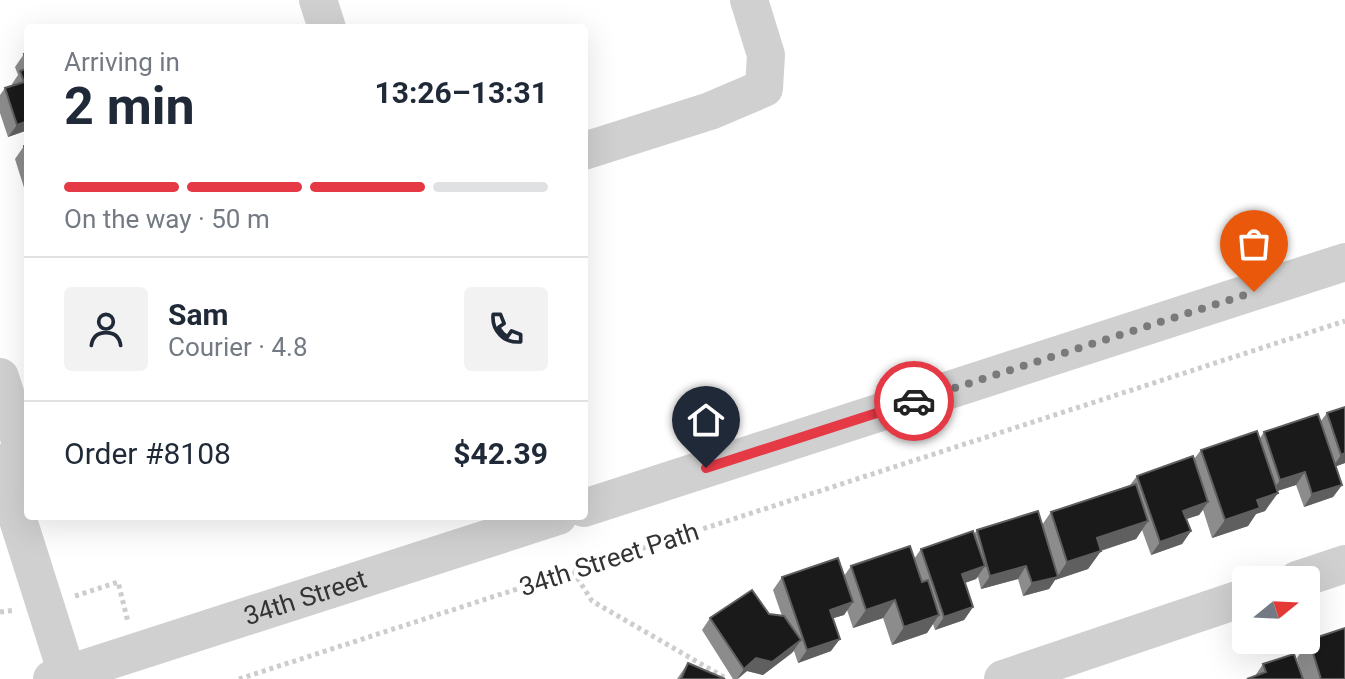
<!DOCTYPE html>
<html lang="en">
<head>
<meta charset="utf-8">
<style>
  body { margin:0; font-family:Roboto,sans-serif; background:#f2f2f3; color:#1f2937; height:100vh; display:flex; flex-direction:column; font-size:30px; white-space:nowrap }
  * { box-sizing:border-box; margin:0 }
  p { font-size:26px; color:#747a83 }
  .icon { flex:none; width:44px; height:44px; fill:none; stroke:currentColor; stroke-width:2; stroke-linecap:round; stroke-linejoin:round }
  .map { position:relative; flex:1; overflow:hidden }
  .sheet { position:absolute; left:24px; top:24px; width:564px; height:496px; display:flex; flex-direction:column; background:#fff; border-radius:8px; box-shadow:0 8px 32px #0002 }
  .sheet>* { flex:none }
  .needle { width:52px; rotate:72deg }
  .controls { position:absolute; left:1232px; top:566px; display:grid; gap:16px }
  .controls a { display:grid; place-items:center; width:88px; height:88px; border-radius:8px; background:#fff; box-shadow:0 8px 32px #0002; font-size:40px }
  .pin { position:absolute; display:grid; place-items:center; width:68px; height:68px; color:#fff; margin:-82px -34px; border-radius:50% 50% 50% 0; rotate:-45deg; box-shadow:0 0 8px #0007 }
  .pin .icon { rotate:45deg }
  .courier { position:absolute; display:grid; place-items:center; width:80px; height:80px; margin:-40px; border:6px solid #e63946; border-radius:50%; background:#fff; color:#222; box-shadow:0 2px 10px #0007 }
  .overview em { font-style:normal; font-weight:700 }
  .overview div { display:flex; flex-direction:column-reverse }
  .overview { display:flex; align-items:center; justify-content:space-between; height:136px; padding:0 40px }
  h1 { font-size:52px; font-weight:700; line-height:60px }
  .bar { display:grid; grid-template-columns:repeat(4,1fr); gap:12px 8px; align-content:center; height:96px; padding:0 40px }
  .bar i { height:10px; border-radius:6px; background:#e0e1e3 }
  .bar .active { background:#e63946 }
  .bar p { grid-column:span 4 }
  .line { display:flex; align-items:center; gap:20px; padding:0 40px; border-top:2px solid #e0e1e3 }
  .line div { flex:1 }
  .round { display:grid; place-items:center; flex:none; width:84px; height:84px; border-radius:8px; background:#f2f2f3 }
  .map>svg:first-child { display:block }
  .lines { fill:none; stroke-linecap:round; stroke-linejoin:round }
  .path { stroke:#cdcdcd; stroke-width:5; stroke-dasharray:4 4; stroke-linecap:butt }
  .minor { stroke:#d0d0d0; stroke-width:38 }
  .wall { fill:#8c8c8c }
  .shaded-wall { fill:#5f5f5f }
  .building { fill:#1a1a1a; stroke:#5f5f5f; stroke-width:2 }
  .done { stroke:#7a7a7a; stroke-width:8; stroke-dasharray:0 14.4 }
  .route { stroke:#e63946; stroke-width:10 }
  .labels { text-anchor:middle; stroke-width:8; stroke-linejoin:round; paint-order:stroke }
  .street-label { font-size:26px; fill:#333; stroke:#fff }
</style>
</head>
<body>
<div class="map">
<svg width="1345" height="679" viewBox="0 0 1345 679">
  <rect width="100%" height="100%" fill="#fff"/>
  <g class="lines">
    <g class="path">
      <path d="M573,571l19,30 135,78"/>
      <path d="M75,596l43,-14 10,40"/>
      <path d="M0,612l15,-2"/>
      <path d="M239,679l1106,-358"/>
    </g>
    <g class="minor">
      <path d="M318,0l9,28"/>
      <path d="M584,151l126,-40 54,-23 2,-33 -17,-55"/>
      <path d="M0,377l28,89"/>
      <path d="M0,463l67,211"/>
      <path d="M584,508l761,-246"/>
      <path d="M1297,580l48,-16"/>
      <path id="s1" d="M52,679l506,-163"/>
      <path d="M1003,679l243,-82"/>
    </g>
  </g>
  <g class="wall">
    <path d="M28,53v77l-20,7 -8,-24v-18l5,-7 7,-2v-2l6,-9 -3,-8 9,-13z"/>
    <path d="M28,144v49l-2,1 -11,-35 9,-13z"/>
    <path d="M1327,413l18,50 -10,3 7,19 -9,12 -29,10 -8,-22 -19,6 -12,20 -9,3 -8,12 -36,12 -9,-28 -4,5 -13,4 5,12 -9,13 -31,11 -9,-25 -6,9 -35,12 -13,18 -33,11 -6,9 -26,7 -5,-17 -37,10 -3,-12 -2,2 -11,4 8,24 -9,13 -29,10 -2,-6 -6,9 -35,12 -9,-27 -30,10 -6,-18 -3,5 -11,3 -2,33 -33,12 -4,-12 -31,24 -16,-4 -9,8h-5l-31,-49 8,-12 59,-4 13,2 -9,-26 9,-13 62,-1 7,-10 63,-7 7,-10 53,-15 3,-4 65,-5 9,-13 79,-27 7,-9 57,-17 7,-9 59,-12 4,-6 56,-10z"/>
    <path d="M1309,640l36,39h-42l-6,-21z"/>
    <path d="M688,663l37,16h-48z"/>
    <path d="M1263,664l40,15 -48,-3z"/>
  </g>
  <g class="shaded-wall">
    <path d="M28,121v9l-20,7 9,-12z"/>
    <path d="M1345,453v10l-13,5 9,-13z"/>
    <path d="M1305,472l-9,13 -25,8 9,-13z"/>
    <path d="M1342,485l-9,12 -29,10 8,-13z"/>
    <path d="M1278,493l-13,18 -9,3 -8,12 -36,12 13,-18 32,-20z"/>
    <path d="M1208,502l-9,13 -25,8 9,-12z"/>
    <path d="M1148,521l-12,18 -52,17 13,-18z"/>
    <path d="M1191,531l-9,13 -31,11 9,-13z"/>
    <path d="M1101,551l-13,18 -33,11 -6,9 -26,7 9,-13 25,-6 10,-15z"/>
    <path d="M985,566l-9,13 -23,8 9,-13z"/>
    <path d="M1026,566l-8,13 -37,10 9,-13z"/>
    <path d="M895,600l-12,18 -30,10 13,-18z"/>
    <path d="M853,602l-9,13 -23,7 9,-12z"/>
    <path d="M973,607l-9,13 -29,10 9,-13z"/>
    <path d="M939,615l-12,18 -35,12 12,-18z"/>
    <path d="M840,639l-9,12 -33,12 9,-13z"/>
    <path d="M801,640l-9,13 -29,22 -16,-4 -10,8 7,-10 12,-11z"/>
  </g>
  <g class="building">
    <path d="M28,53v13l-4,-12z"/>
    <path d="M28,68v53l-11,4 -12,-37 19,-6 -4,-11z"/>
    <path d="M28,144v15l-4,-13z"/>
    <path d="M1345,407v46l-4,2 -14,-42z"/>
    <path d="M1318,414l24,71 -30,9 -7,-22 -25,8 -16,-48z"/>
    <path d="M1257,431l21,62 -21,7 3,8 -35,12 -24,-70z"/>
    <path d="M1193,456l15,46 -25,9 8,20 -31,11 -23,-66z"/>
    <path d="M1136,484l12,37 -51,17 4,13 -34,11 -16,-50z"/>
    <path d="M1038,511l20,66 -26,6 -6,-17 -36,10 -13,-46z"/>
    <path d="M973,531l12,35 -23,8 11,33 -29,10 -23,-68z"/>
    <path d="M910,546l12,36 6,-2 11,35 -35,12 -9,-27 -29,10 -15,-44z"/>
    <path d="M838,558l15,44 -23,8 10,29 -33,11 -25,-73z"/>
    <path d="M752,590l17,24 15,2 17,24 -29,22 -16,-4 -12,11 -34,-51z"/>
    <path d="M1345,628v51h-24l-12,-39z"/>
    <path d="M1294,654l9,25h-56l19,-7 -3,-8z"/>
    <path d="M688,663l37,16h-44z"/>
  </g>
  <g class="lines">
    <path class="done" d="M914,401l340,-109"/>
    <path class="route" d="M706,468l208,-67"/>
  </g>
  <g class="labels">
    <g class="street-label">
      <text transform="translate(609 559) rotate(-18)" y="9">34th Street Path</text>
      <text dy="9" stroke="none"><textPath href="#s1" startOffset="266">34th Street</textPath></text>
    </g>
  </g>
</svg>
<div class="controls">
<a><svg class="needle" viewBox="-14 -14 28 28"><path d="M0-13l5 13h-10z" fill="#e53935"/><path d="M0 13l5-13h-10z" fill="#747a83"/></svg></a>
</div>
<div class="pin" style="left:1254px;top:292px;background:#ea580c"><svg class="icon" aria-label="bag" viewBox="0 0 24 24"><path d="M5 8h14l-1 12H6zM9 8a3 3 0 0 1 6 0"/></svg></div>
<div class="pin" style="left:706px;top:468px;background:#1f2937"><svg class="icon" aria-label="home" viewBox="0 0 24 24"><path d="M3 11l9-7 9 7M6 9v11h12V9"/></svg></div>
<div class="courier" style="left:914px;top:401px"><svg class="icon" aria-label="car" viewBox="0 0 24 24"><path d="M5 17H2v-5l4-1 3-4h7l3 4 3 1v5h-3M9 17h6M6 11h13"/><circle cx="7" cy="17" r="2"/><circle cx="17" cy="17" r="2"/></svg></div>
<section class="sheet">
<div class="overview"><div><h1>2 min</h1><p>Arriving in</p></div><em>13:26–13:31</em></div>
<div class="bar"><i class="active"></i><i class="active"></i><i class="active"></i><i></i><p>On the way · 50 m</p></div>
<div class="line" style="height:144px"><a class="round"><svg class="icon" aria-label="person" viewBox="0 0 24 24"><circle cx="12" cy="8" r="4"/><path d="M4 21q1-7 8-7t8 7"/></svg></a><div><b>Sam</b><p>Courier · 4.8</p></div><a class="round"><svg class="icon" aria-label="phone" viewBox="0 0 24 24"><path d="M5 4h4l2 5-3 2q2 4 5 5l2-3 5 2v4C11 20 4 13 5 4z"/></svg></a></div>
<div class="line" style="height:104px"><div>Order #8108</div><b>$42.39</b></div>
</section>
</div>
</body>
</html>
